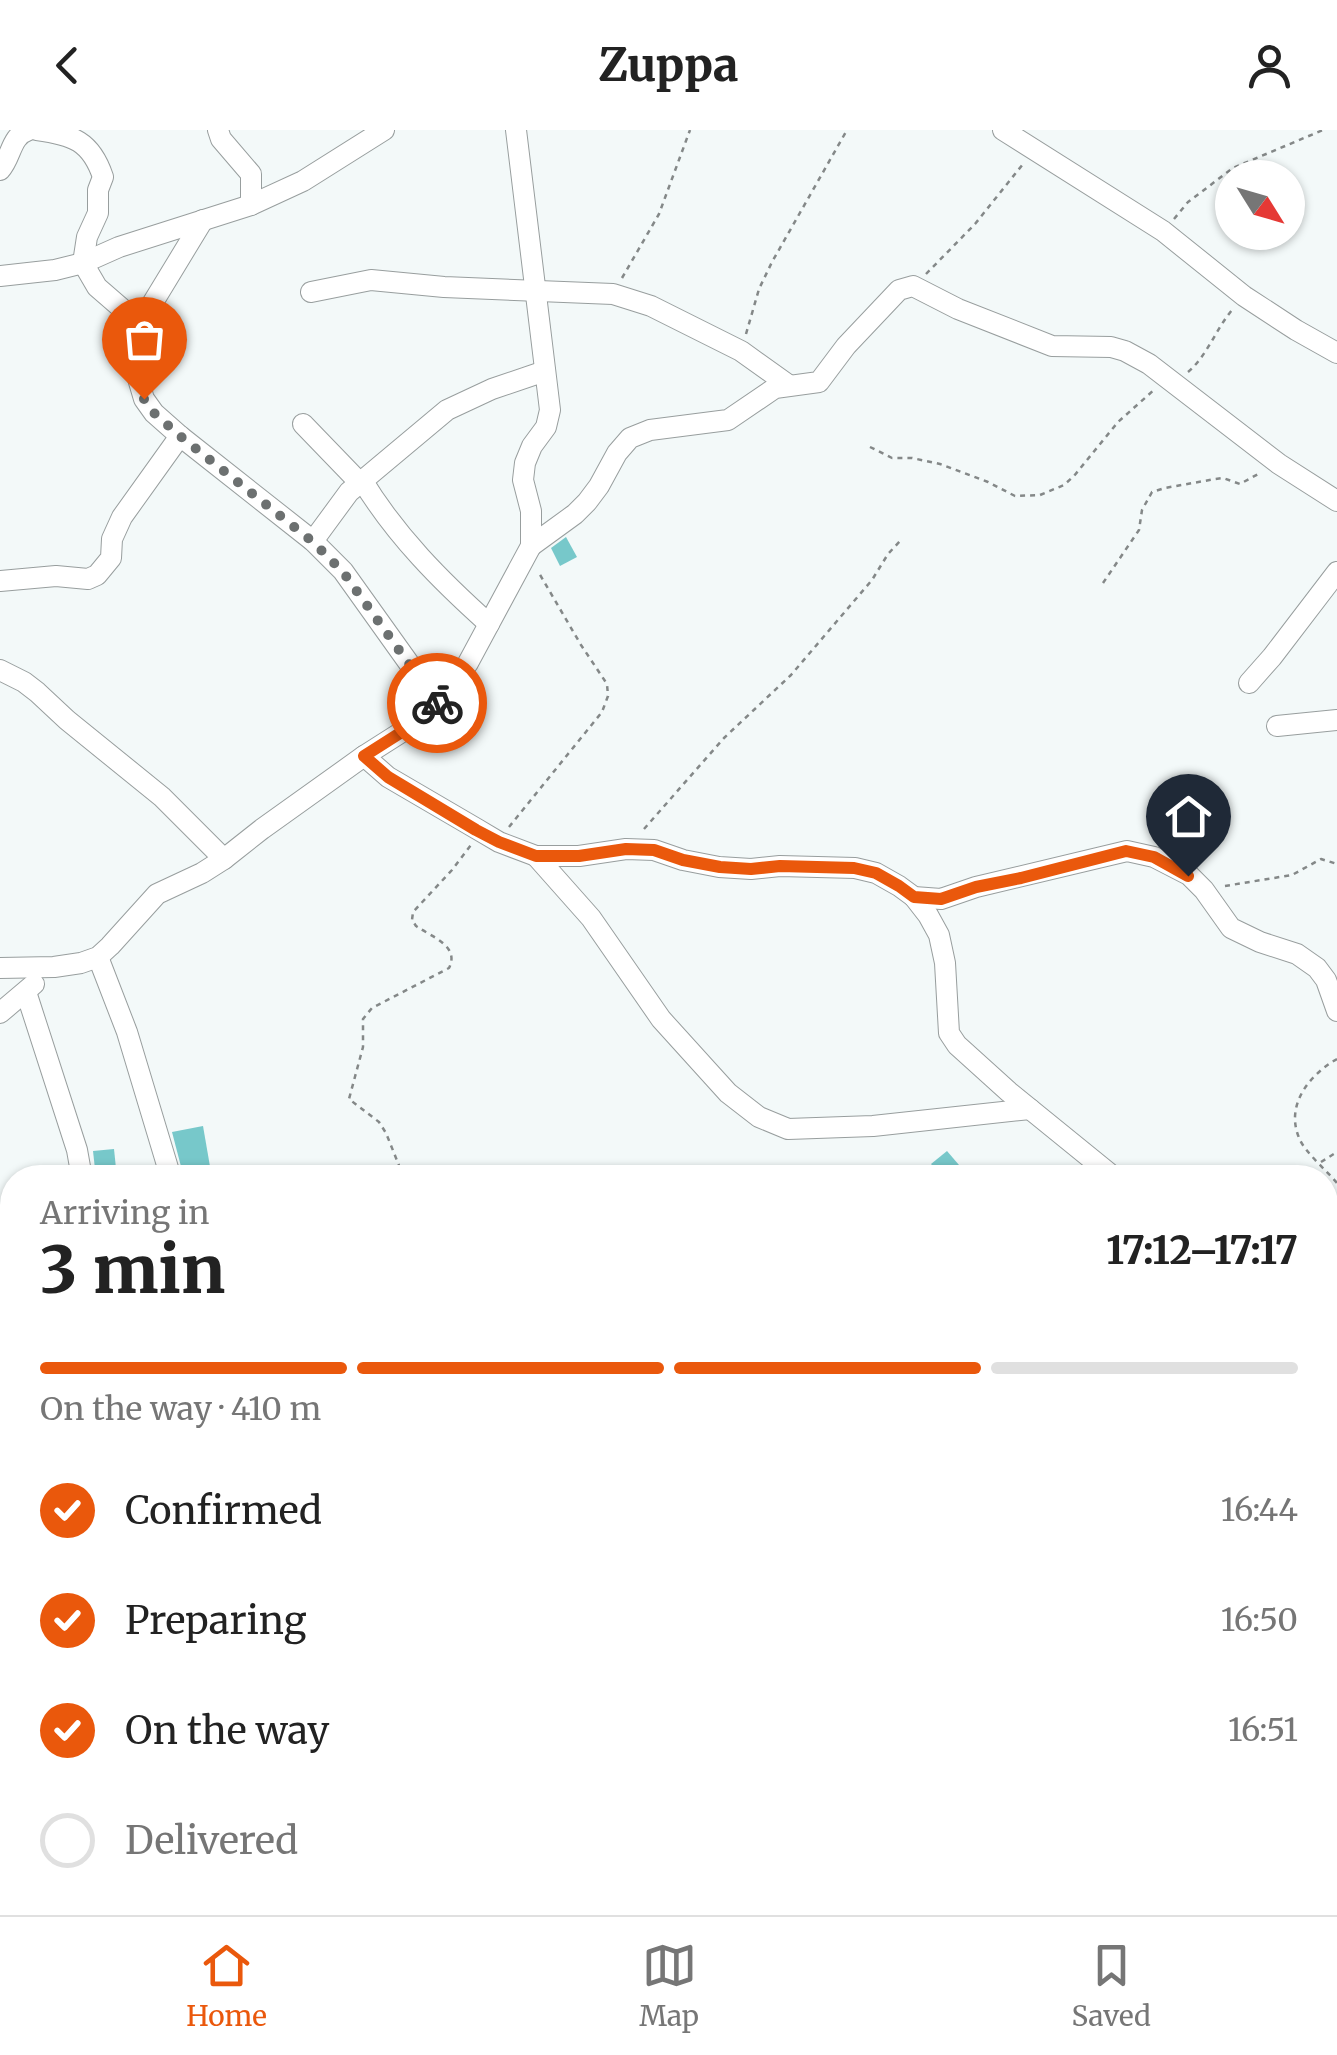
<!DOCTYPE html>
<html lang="en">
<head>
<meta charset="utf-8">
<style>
  body { margin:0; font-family:Merriweather,serif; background:#f6f6f6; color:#222; height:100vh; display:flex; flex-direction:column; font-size:38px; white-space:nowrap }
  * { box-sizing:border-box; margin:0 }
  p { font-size:32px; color:#767676 }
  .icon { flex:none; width:55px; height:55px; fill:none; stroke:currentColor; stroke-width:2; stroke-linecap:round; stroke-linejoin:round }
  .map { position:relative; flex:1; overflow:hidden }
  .drawer { position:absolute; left:0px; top:1035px; width:1338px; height:750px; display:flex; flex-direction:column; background:#fff; border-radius:40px 40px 0 0; box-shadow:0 2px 8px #0004 }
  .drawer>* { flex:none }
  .needle { width:65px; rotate:127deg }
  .controls { position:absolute; left:1215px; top:30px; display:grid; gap:20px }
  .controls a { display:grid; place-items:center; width:90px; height:90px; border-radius:50%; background:#fff; box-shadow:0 2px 8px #0004; font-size:50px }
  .pin { position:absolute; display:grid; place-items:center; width:85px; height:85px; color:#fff; margin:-102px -42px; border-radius:50% 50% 50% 0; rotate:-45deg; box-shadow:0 0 10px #0007 }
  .pin .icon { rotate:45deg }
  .courier { position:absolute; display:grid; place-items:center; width:100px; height:100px; margin:-50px; border:8px solid #ea580c; border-radius:50%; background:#fff; color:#222; box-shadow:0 2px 12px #0007 }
  .head em { font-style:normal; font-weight:800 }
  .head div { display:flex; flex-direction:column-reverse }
  .head { display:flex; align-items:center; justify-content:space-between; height:170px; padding:0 40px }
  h1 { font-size:65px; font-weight:800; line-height:75px }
  .bar { display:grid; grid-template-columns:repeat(4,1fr); gap:15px 10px; align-content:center; height:120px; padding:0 40px }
  .bar i { height:12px; border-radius:8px; background:#e0e0e0 }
  .bar .active { background:#ea580c }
  .bar p { grid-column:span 4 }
  ol { padding:0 40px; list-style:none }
  li { display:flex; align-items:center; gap:30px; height:110px }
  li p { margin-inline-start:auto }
  li .icon { padding:10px; border-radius:50%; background:#ea580c; color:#fff; stroke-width:4 }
  li:last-child { color:#767676 }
  li i { width:55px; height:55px; border:5px solid #e0e0e0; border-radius:50% }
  header { display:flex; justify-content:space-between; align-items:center; height:130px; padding:0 40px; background:#fff; font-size:45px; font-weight:800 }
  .tabs { display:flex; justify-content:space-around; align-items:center; height:140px; border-top:2px solid #e0e0e0; background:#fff; font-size:28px; color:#767676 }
  .tabs a { display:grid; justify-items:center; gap:5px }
  .tabs .active { color:#ea580c }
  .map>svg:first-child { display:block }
  .building { fill:#77c8ca }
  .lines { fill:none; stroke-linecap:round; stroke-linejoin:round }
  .minor-casing { stroke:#989e9e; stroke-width:22 }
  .path { stroke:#848888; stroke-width:2.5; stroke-dasharray:5 5; stroke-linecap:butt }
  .minor { stroke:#fff; stroke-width:20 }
  .done { stroke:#6c7070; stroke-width:10; stroke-dasharray:0 18 }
  .route { stroke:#ea580c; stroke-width:12 }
</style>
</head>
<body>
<header><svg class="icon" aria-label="back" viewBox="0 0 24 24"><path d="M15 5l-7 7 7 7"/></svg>Zuppa<svg class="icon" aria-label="person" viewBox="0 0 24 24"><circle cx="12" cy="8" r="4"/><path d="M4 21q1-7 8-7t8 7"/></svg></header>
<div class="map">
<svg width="1337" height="1785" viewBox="0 0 1337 1785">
  <rect width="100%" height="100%" fill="#f3f9f9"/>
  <g class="building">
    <path d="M566,407l11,20 -17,9 -9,-18z"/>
    <path d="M203,996l9,52h-28l-12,-46z"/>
    <path d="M114,1019l3,29h-21l-3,-27z"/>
    <path d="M947,1021l12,14 -16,13 -12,-14z"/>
  </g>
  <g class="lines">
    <g class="minor-casing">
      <g id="minor">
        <path d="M37,0c36,5 54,11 66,47l-5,13v23l-11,24 -4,26 14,24 45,39"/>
        <path d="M218,0l3,9 30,35v31"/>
        <path d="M1003,0l160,101 81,65 52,34 41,23"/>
        <path d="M0,40c12,-13 10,-34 29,-40"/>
        <path d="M203,90l-51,84 -10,22 -7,34 1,12 8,27 10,14 26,23 133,105 30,30 95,133"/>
        <path d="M0,146l55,-6 28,-7 36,-16 132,-42 52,-24 81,-51"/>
        <path d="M311,162l60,-12 73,7 169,7 38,12 90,45 46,33"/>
        <path d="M303,294l56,58"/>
        <path d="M362,350c34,56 79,101 127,144"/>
        <path d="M313,411l36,-49 98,-82 45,-21 53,-18"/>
        <path d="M531,416l44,-32 12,-12 12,-16 18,-33 13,-15 20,-8 78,-10 47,-32 44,-6 27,-36 53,-56 14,-4 45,23 94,37 59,1 14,4 24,13 130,100 58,37"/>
        <path d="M0,451l56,-5 32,3 9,-4 14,-17 1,-19 10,-22 58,-81"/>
        <path d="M0,540l24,12 13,10 30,28 95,77 62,62"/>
        <path d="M1249,553l23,-26 65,-85"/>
        <path d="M1277,596l60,-6"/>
        <path d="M364,626l24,21 89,52 22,13 37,14h43l47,-7 28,1 29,10 36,7 32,2 29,-3 75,2 21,5 23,13 15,11 27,2 35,-12 151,-36 27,6 35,18 15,15 27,38 29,14 37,12 20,14 9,12 11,31"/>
        <path d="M536,726l55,62 70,101 67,74 31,24 29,12 85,-3 157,-17"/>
        <path d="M914,767l14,18 11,20 6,28 4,70 8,12 52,47 106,86"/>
        <path d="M98,827l29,75 44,146"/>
        <path d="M0,838l54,-1 27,-4 17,-6 12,-11 47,-52 45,-21 22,-14 38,-30 102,-73 44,-28 30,-24 30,-41 63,-117v-35l-8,-31 2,-17 7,-17 14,-19 4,-17 -34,-280"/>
        <path d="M26,862l51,158 5,28"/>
        <path d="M0,883l34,-29"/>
        <path d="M0,1303l12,-33"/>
        <path d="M1325,1484l12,-2"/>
        <path d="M0,1542l12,-11"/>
        <path d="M0,1557l12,11"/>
        <path d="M1325,1695l12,12"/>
        <path d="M115,1785l3,-13"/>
        <path d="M529,1785l11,-13"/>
        <path d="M881,1785l8,-13"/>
        <path d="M1158,1785l14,-13"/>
        <path d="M1329,1785l8,-39"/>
      </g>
    </g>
    <g class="path">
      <path d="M1174,89l14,-17 45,-34 90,-38"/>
      <path d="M926,144l49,-50 48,-60"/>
      <path d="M622,148l37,-64 31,-84"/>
      <path d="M746,204l13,-45 13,-27 75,-132"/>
      <path d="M1188,242c19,-16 28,-43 44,-62"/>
      <path d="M870,317l22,11h20l28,6 48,18 27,14 25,-1 24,-10 10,-9 44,-54 37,-33"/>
      <path d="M1103,453l36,-53 3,-20 10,-18 13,-4 50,-9 8,-1 17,6 20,-11"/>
      <path d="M509,697l93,-115 6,-16 -1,-12 -26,-39 -42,-72"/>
      <path d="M644,699l80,-91 67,-63 81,-95 16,-26 12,-13"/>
      <path d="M1225,756l67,-11 29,-16 16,5"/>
      <path d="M1337,929c-28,16 -53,47 -37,81 6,13 27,31 37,43"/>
      <path d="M1321,1032l16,-10"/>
      <path d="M404,1048l-18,-45 -7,-11 -30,-23 14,-52v-28l9,-11 77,-40c11,-22 -17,-31 -33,-42l-4,-6 1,-8 39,-42 19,-25"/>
      <path d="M1325,1239l12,-1"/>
      <path d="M1325,1424l12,-12"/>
    </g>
    <use href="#minor" class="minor"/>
  </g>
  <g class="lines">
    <path class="done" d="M144,269l10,14 26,23 133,106 30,30 94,131"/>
    <path class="route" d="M437,573l-29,25 -44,28 24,21 88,53 23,12 37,14h43l47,-7 28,1 29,10 37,7 31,2 29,-3 74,2 22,5 23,13 15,11 27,2 35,-12 45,-9 105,-27 28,6 34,19"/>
  </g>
</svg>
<div class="controls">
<a><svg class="needle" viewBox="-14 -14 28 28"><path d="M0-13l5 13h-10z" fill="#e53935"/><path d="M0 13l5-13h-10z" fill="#767676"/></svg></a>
</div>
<div class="pin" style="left:144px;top:269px;background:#ea580c"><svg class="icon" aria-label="bag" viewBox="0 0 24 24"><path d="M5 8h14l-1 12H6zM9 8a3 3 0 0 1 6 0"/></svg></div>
<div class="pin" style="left:1188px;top:746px;background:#1f2937"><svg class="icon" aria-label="home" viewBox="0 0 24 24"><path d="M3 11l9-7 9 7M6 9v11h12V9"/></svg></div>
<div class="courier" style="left:437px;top:573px"><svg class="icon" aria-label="bike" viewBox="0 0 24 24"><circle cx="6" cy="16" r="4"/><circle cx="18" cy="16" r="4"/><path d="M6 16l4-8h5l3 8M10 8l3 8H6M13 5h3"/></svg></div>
<section class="drawer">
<div class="head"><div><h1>3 min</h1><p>Arriving in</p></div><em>17:12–17:17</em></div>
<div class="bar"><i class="active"></i><i class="active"></i><i class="active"></i><i></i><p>On the way · 410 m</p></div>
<ol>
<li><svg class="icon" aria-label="check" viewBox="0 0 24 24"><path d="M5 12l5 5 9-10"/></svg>Confirmed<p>16:44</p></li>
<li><svg class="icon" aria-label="check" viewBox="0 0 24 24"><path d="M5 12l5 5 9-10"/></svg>Preparing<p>16:50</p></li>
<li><svg class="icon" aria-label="check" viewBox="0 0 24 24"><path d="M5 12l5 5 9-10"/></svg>On the way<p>16:51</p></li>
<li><i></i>Delivered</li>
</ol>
</section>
</div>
<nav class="tabs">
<a class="active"><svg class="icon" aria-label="home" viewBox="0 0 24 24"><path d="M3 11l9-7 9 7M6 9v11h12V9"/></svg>Home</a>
<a><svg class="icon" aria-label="map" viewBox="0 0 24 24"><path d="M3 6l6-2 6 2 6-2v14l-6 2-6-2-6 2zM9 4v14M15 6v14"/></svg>Map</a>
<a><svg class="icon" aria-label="saved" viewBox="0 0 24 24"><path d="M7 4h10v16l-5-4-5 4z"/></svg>Saved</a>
</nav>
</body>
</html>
